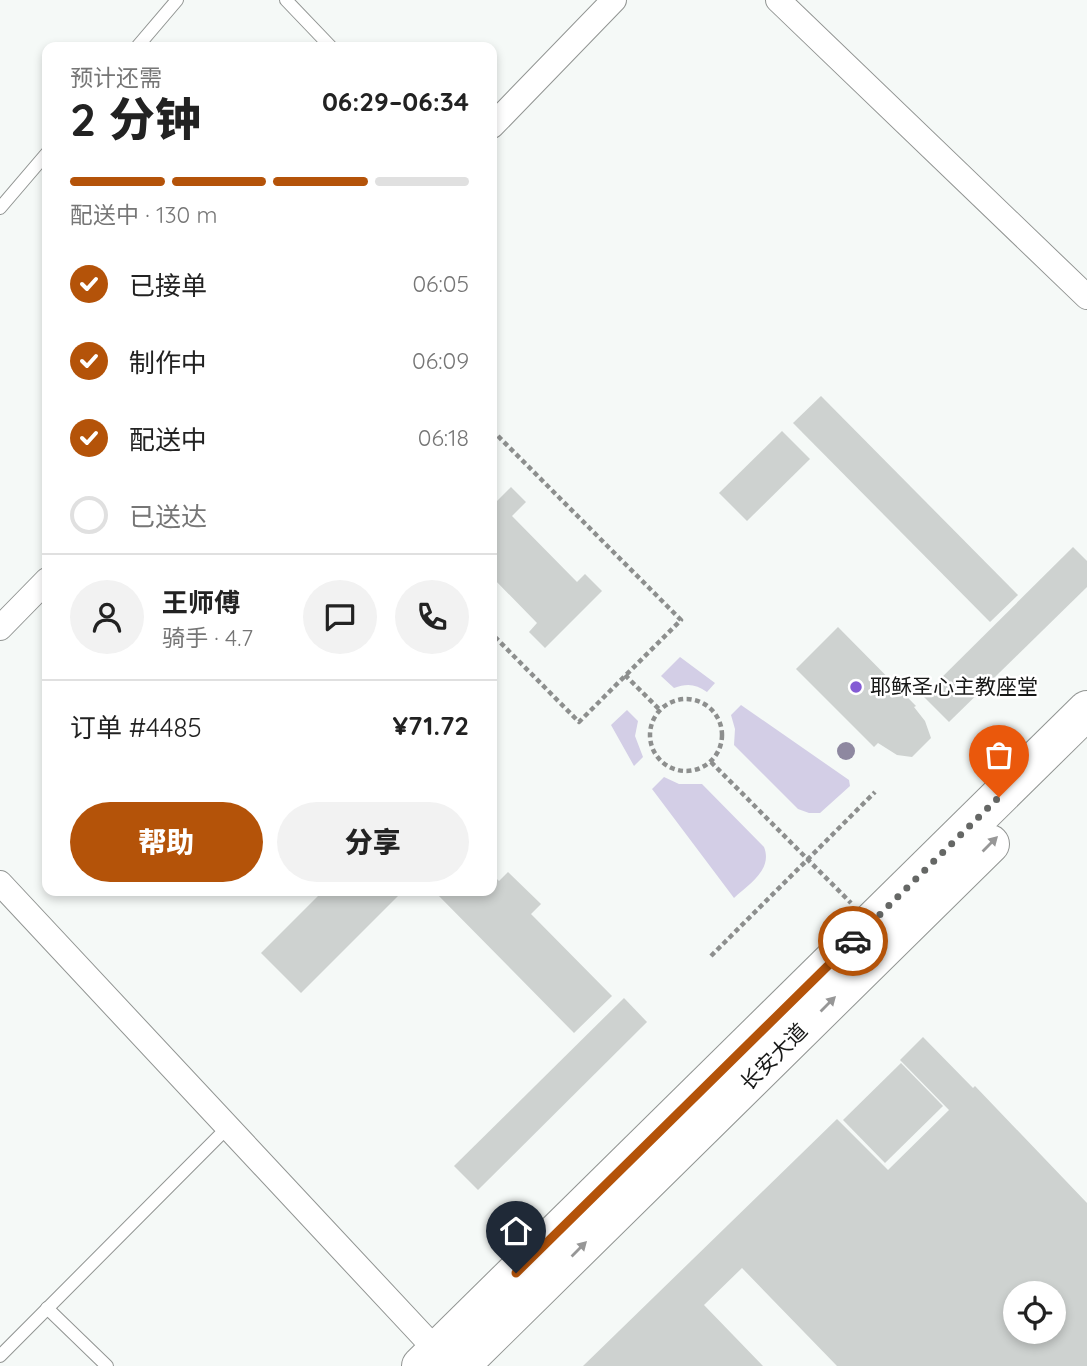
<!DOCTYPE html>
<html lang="zh">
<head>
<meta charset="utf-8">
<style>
  body { margin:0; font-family:Quicksand,"Noto Sans SC",sans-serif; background:#f2f2f2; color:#222; height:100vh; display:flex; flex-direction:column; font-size:26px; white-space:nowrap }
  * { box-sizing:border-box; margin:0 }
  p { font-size:23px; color:#767676 }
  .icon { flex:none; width:38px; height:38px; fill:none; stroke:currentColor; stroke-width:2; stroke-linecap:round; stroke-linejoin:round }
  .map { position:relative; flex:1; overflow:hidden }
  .drawer { position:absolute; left:42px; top:42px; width:455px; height:854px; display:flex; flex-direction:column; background:#fff; border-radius:14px; box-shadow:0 4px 10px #0003 }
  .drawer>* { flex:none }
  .buttons { position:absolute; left:1003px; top:1281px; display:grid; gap:14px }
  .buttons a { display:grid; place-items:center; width:63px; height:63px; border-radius:50%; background:#fff; box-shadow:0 4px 10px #0003; font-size:35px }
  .pin { position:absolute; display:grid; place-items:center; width:60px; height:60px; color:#fff; margin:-72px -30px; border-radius:50% 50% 50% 0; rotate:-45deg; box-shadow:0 0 7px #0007 }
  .pin .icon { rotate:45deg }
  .courier { position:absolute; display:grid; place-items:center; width:70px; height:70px; margin:-35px; border:5px solid #b45309; border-radius:50%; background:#fff; color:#222; box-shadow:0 2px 9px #0007 }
  .headline em { font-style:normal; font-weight:800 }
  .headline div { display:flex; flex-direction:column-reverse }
  .headline { display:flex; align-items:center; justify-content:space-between; height:119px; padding:0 28px }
  h1 { font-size:46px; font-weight:800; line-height:52px }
  .bar { display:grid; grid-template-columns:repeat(4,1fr); gap:10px 7px; align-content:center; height:84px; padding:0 28px }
  .bar i { height:9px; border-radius:5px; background:#e0e0e0 }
  .bar .selected { background:#b45309 }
  .bar p { grid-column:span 4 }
  .line { display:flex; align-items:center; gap:18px; padding:0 28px; border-top:2px solid #e0e0e0 }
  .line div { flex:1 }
  .round { display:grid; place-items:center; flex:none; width:74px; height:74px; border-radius:37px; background:#f2f2f2 }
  ol { padding:0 28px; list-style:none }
  li { display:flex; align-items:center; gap:21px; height:77px }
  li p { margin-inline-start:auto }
  li .icon { padding:7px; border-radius:50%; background:#b45309; color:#fff; stroke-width:4 }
  li:last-child { color:#767676 }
  li i { width:38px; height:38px; border:4px solid #e0e0e0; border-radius:50% }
  .action { display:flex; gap:14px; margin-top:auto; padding:14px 28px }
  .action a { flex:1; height:80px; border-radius:42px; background:#b45309; color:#fff; font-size:28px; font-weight:800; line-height:80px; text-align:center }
  .action a+a { background:#f2f2f2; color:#222 }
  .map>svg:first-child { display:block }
  .green { fill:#d3cee6 }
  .building { fill:#ced2d0; fill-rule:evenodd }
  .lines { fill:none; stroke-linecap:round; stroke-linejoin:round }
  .service-casing { stroke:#919492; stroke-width:14 }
  .minor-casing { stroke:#919492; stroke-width:26 }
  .primary-casing { stroke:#919492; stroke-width:40 }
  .path { stroke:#8d8f8e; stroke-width:4.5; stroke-dasharray:5 3.5; stroke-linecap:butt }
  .service { stroke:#fff; stroke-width:12 }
  .minor { stroke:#fff; stroke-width:24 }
  .primary { stroke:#fff; stroke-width:38 }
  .tree { fill:#8e88a0 }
  .oneway { fill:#979797 }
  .done { stroke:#656765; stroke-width:7; stroke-dasharray:0 12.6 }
  .route { stroke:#b45309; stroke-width:9 }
  .poi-dot { fill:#845bd4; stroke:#fff; stroke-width:2.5 }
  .labels { text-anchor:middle; stroke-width:5; stroke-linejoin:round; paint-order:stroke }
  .poi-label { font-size:21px; fill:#171817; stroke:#fff; text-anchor:start }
  .street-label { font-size:21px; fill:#171817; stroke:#fff }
</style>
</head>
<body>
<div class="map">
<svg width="1087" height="1366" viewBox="0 0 1087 1366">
  <rect width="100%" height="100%" fill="#f5f9f7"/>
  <g class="green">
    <path d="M680,657l35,26 -8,9c-11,-8 -20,-9 -33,-4l-13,-12z"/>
    <path d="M741,705l108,75 1,6 -30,27h-11l-11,-4 -64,-64 1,-16 -4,-14z"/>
    <path d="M627,710l11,11 -3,15 8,21 -9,9 -23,-41z"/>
    <path d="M664,777l15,7h23l62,63c9,23 -15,37 -30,51l-82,-109z"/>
  </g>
  <g class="building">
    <path d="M821,396l197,199 -28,27 -197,-199z"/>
    <path d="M782,431l28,28 -63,62 -28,-28z"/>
    <path d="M511,487l15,15 -14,14 65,66 8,-8 17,17 -57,57 -16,-16 8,-9 -45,-46v-71z"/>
    <path d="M1073,547l14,14v26l-138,135 -26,-26z"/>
    <path d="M838,627l78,79 -2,1 11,14 6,17 -19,19 -15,-2 -19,-12 -4,4 -78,-78z"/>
    <path d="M508,872l33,32 -10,10 81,82 -38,37 -140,-142h58v-17l7,7z"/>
    <path d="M323,891h80l-102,102 -40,-40z"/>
    <path d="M624,998l23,24 -169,168 -24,-24z"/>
    <path d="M923,1037l50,51 2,-2 112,117v163h-250l-95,-98 -38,37 59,61h-180l254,-247 51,51 61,-60 -49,-50zM1015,1293h39v39h-39z"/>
    <path d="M901,1063l42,43 -58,57 -42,-43z"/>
  </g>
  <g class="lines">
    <g class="service-casing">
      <g id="service">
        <path d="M286,0l45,47"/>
        <path d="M137,47l40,-47"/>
        <path d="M0,208l47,-55"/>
        <path d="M47,1308l60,58"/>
        <path d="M0,1356l228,-229"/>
      </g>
    </g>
    <g class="minor-casing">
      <g id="minor">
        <path d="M778,0l309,297"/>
        <path d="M492,126l122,-126"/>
        <path d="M0,628l47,-48"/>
        <path d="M0,883l437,468"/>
      </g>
    </g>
    <g class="primary-casing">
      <g id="primary">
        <path d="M421,1366l666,-656"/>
        <path d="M460,1366l530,-522"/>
      </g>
    </g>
    <g class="path">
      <path d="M492,438l4,-4 185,186 -102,102 -87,-88"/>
      <path d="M625,675l35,35"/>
      <circle cx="686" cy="735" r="36"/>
      <path d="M711,762l140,141"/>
      <path d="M711,956l164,-164"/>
    </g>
    <use href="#service" class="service"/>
    <use href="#minor" class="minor"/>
    <use href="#primary" class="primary"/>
  </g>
  <circle class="tree" cx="846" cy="751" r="9"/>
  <defs><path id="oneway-solid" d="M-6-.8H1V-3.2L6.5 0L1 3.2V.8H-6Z" transform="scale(1.75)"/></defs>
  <g class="oneway">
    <use href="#oneway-solid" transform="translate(990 844) rotate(-45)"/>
    <use href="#oneway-solid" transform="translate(828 1004) rotate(-45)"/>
    <use href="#oneway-solid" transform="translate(579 1249) rotate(-45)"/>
  </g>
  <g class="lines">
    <path class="done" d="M853,941l146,-144"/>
    <path class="route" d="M516,1273l337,-332"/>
  </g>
  <circle class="poi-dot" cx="856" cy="687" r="7"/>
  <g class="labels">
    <g class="poi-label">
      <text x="870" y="694">耶稣圣心主教座堂</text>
    </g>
    <g class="street-label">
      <text transform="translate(774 1057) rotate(-45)" y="7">长安大道</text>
    </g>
  </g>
</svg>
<div class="buttons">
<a><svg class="icon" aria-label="locate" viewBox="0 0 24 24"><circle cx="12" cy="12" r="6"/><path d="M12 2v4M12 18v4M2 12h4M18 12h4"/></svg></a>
</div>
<div class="pin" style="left:999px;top:797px;background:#ea580c"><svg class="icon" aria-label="bag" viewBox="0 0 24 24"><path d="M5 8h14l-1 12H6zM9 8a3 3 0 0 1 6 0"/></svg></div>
<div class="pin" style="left:516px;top:1273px;background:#1f2937"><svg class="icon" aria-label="home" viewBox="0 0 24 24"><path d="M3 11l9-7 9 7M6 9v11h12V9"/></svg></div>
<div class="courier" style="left:853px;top:941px"><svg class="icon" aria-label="car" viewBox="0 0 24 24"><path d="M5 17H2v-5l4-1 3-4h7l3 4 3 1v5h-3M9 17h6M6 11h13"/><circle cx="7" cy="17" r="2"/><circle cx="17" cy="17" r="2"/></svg></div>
<section class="drawer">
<div class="headline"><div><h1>2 分钟</h1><p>预计还需</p></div><em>06:29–06:34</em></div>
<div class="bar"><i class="selected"></i><i class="selected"></i><i class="selected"></i><i></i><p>配送中 · 130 m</p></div>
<ol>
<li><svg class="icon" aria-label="check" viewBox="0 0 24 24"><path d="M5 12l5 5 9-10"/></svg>已接单<p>06:05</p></li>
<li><svg class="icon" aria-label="check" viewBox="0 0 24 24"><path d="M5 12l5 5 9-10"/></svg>制作中<p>06:09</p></li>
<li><svg class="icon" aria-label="check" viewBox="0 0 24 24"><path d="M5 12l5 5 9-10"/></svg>配送中<p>06:18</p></li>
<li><i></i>已送达</li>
</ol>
<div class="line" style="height:126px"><a class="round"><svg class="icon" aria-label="person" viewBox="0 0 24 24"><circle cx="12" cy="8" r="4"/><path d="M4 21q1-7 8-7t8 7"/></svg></a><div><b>王师傅</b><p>骑手 · 4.7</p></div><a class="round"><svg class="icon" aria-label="chat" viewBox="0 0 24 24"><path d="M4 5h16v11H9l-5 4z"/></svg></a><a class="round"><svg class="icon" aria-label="phone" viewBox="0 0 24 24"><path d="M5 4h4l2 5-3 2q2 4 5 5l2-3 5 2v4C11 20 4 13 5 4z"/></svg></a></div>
<div class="line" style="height:91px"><div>订单 #4485</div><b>¥71.72</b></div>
<div class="action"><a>帮助</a><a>分享</a></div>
</section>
</div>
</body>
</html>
